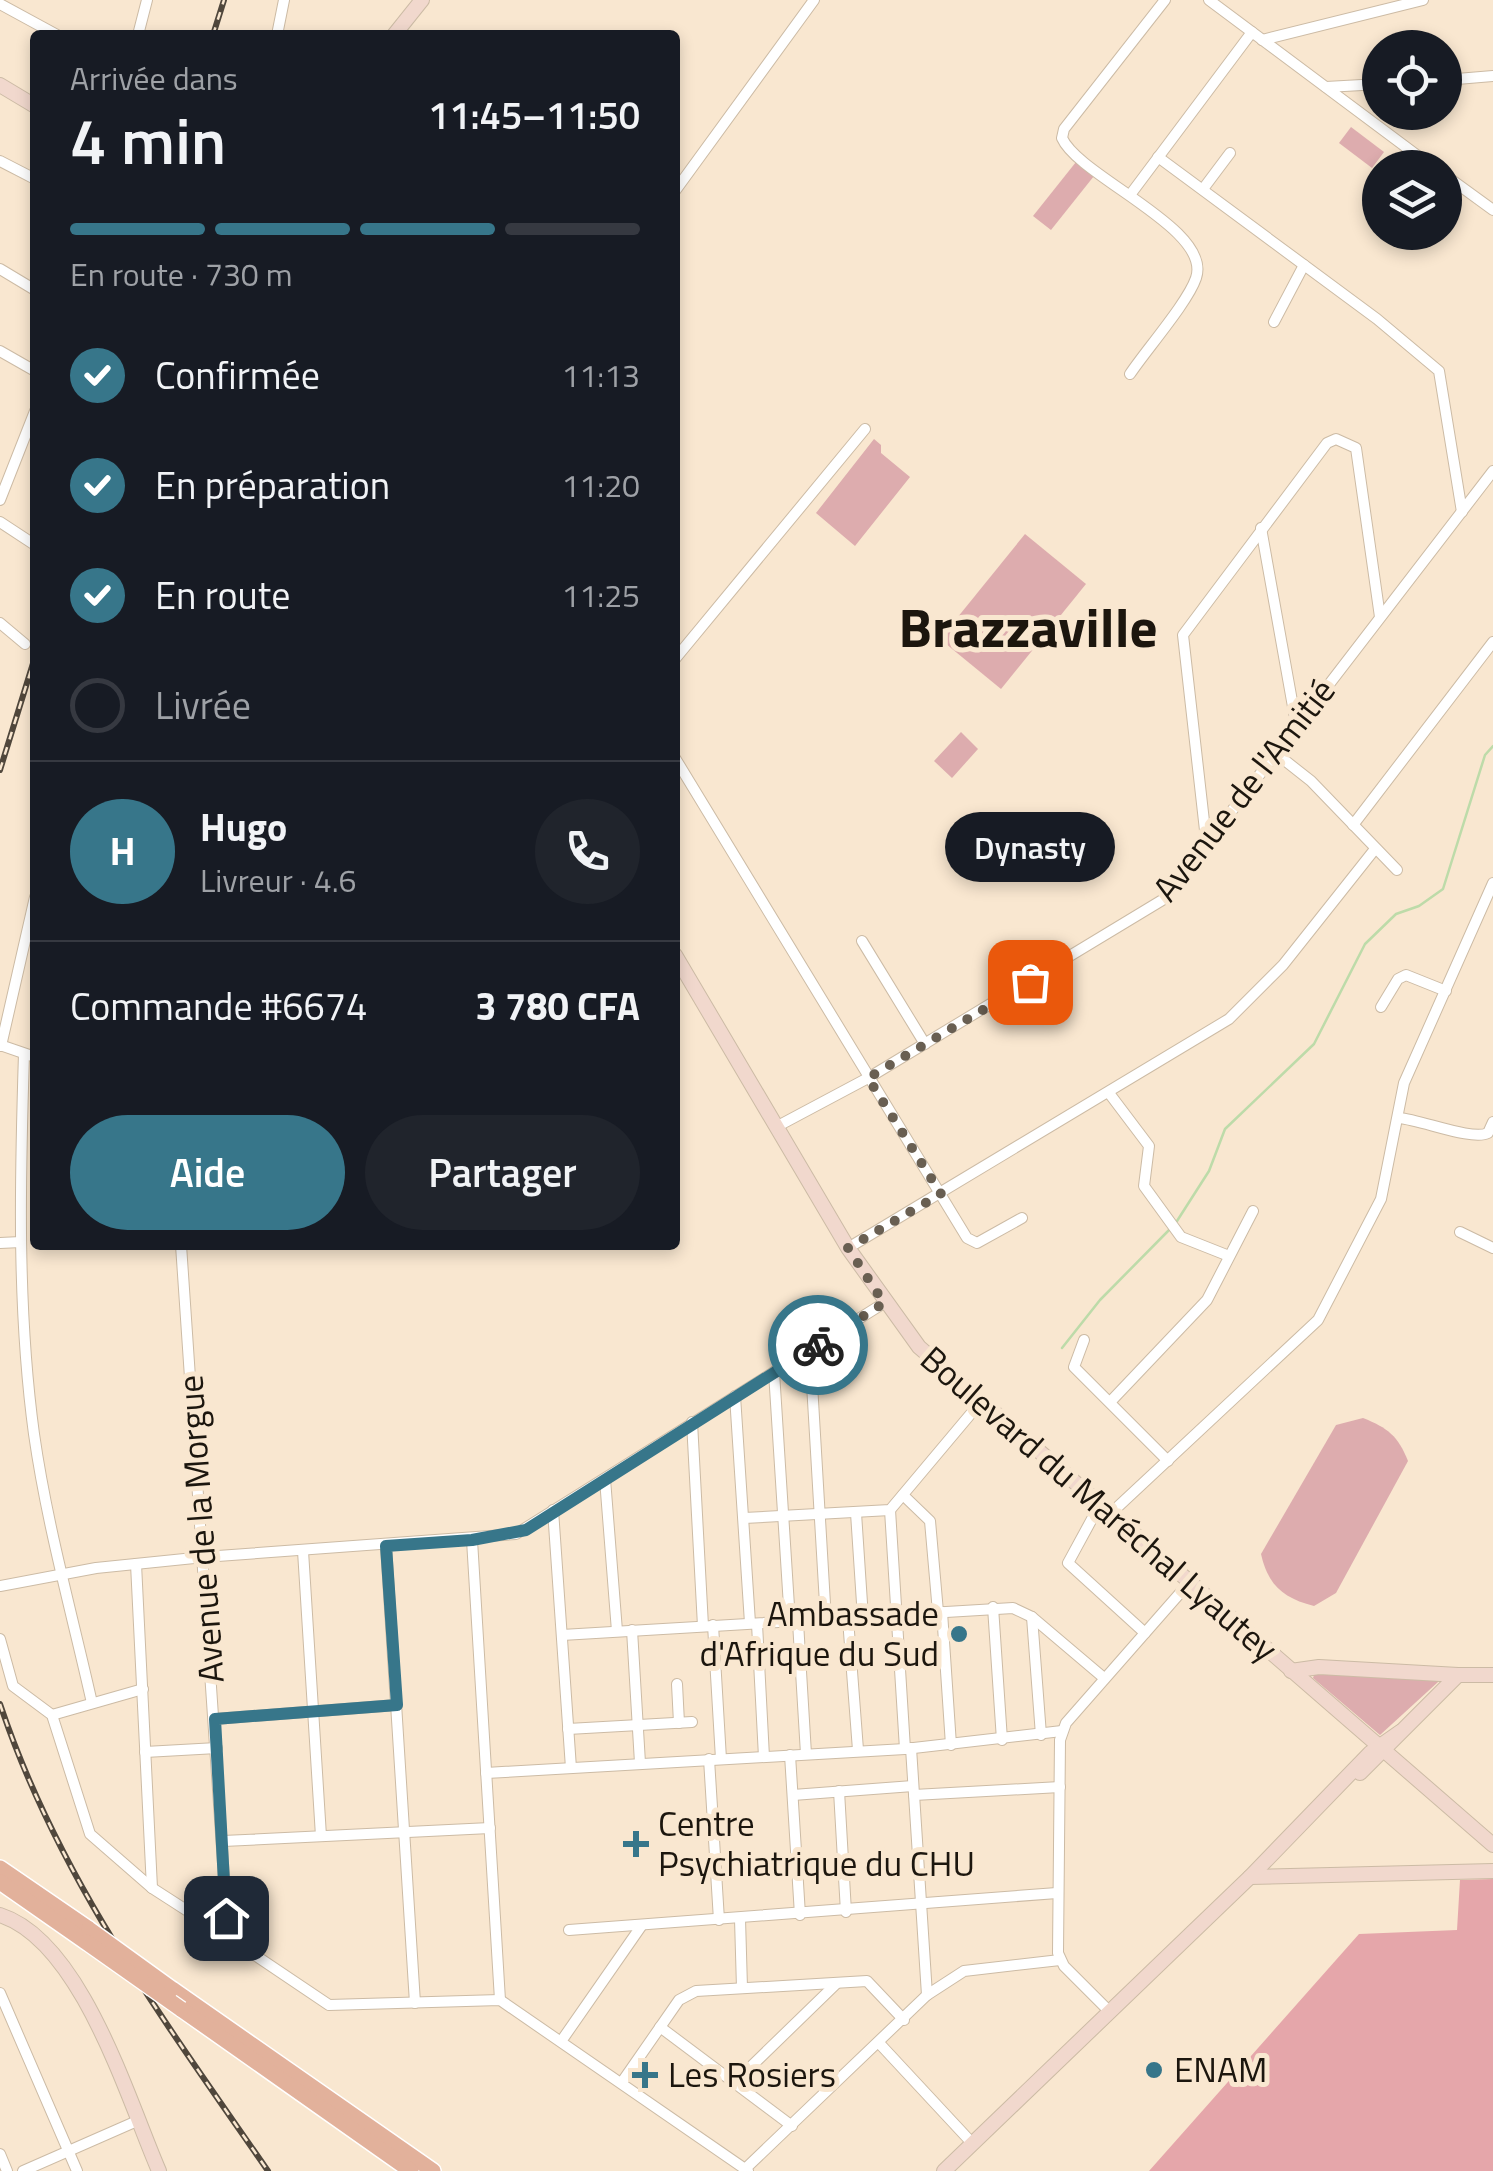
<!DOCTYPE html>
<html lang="fr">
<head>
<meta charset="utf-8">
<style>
  body { margin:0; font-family:"Titillium Web",sans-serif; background:#20242c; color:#f1f3f6; height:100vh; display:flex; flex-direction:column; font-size:38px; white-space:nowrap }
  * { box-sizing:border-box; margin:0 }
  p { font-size:32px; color:#9ea1a6 }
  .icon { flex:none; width:55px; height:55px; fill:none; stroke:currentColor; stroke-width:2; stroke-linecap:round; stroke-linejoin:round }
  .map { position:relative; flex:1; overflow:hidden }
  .drawer { position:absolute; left:30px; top:30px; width:650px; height:1220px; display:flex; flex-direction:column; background:#171b24; border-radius:10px; box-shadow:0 5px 15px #0003 }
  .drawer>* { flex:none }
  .tools { position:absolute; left:1362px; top:30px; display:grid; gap:20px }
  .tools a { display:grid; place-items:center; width:100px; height:100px; border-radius:50%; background:#171b24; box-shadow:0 5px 15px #0003; font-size:50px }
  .pin { position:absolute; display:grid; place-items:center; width:85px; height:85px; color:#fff; margin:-42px; border-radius:20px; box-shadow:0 5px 15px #0006 }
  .courier { position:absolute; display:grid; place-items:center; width:100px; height:100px; margin:-50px; border:8px solid #37768a; border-radius:50%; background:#fff; color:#222; box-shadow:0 2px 12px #0007 }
  .bubble { position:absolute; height:70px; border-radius:35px; background:#171b24; box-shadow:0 5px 15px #0003; font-size:32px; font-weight:600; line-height:70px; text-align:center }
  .overview em { font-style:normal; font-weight:600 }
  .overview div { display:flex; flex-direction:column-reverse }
  .overview { display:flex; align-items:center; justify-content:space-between; height:170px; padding:0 40px }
  h1 { font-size:65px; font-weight:600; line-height:75px }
  .bar { display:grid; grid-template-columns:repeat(4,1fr); gap:15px 10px; align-content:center; height:120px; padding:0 40px }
  .bar i { height:12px; border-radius:8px; background:#363941 }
  .bar .on { background:#37768a }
  .bar p { grid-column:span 4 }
  .line { display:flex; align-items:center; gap:25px; padding:0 40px; border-top:2px solid #363941 }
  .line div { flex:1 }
  .round { display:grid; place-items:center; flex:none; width:105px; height:105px; border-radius:52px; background:#20242c }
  ol { padding:0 40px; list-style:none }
  li { display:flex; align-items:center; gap:30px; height:110px }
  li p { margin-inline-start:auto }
  li .icon { padding:10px; border-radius:50%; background:#37768a; color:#fff; stroke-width:4 }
  li:last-child { color:#9ea1a6 }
  li i { width:55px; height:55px; border:5px solid #363941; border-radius:50% }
  .cta { display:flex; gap:20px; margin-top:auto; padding:20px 40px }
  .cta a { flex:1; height:115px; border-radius:60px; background:#37768a; color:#fff; font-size:40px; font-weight:600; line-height:115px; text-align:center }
  .cta a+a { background:#20242c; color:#f1f3f6 }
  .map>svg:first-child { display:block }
  .green { fill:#ddacae }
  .forest { fill:#e5a6aa }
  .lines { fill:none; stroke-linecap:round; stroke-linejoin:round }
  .stream { stroke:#bddba9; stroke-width:2.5 }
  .street-casing { stroke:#ccbba5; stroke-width:12 }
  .secondary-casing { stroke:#ccbba5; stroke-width:16 }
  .primary-casing { stroke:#fff; stroke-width:18 }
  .street { stroke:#fff; stroke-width:10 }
  .secondary { stroke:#f1d8cd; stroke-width:14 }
  .primary { stroke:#e2b19b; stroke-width:15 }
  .rail-casing { stroke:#50473c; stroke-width:6 }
  .rail { stroke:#f9e7d0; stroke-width:2.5; stroke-dasharray:8; stroke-linecap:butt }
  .primary-bridge-casing { stroke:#fff; stroke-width:18; stroke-linecap:butt }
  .primary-bridge { stroke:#e2b19b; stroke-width:15 }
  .done { stroke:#695f52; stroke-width:10; stroke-dasharray:0 18 }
  .route { stroke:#37768a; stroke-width:12 }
  .poi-dot { fill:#37768a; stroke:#f9e7d0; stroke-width:4 }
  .labels { text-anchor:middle; stroke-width:10; stroke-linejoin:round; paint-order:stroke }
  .street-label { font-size:35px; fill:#1c160e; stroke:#f9e7d0 }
  .poi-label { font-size:35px; fill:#1c160e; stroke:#f9e7d0; text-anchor:start }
  .town-label { font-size:55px; font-weight:bold; fill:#1c160e; stroke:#f9e7d0 }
</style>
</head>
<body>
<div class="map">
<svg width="1493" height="2171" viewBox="0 0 1493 2171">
  <rect width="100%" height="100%" fill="#f9e7d0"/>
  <g class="green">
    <path d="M1351,127l33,25 -12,16 -33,-25z"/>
    <path d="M1076,162l18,14 -43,54 -18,-14z"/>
    <path d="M874,439l7,6v8l29,24 -55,69 -39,-33z"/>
    <path d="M1025,534l61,50 -85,105 -61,-50z"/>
    <path d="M961,732l17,17 -26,29 -18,-17z"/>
    <path d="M1363,1418c25,10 35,18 45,43l-72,132 -22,13c-31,-8 -46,-21 -53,-52l75,-129z"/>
    <path d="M1315,1672l123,5v5l-58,53 -67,-57z"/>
  </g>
  <path class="forest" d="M1493,1879v292h-344l210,-237 98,-4 3,-50z"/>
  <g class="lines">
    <g class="stream">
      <path d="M1177,1221l32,-50 16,-42 89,-85 51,-100 31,-30 23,-8 24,-17 42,-134 8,-9"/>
      <path d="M1062,1348l38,-48 72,-73"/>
    </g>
    <g class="street-casing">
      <g id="street">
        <path d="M1209,0l225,168"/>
        <path d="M0,4l57,31"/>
        <path d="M138,35l9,-35"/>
        <path d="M277,35l7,-35"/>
        <path d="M1262,40l161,-40"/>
        <path d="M1445,80l48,-4"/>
        <path d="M1326,87l54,-3"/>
        <path d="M1158,157l219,162 62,52 23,141"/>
        <path d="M0,161l35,18"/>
        <path d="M1445,175l48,35"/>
        <path d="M1203,189l27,-36"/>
        <path d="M675,191l139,-191"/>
        <path d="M1130,195l122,-163"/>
        <path d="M0,269l35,21"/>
        <path d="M1274,322l30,-57"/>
        <path d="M0,351l35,20"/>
        <path d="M1130,374c16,-24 58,-72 66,-96 17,-49 -117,-101 -134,-140l2,-9 101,-129"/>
        <path d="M0,500l35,-89"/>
        <path d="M0,522l35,23"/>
        <path d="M1261,528l36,201"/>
        <path d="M0,623l25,21"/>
        <path d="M675,659l190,-230"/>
        <path d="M1278,755l33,26 86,89"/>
        <path d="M675,758l292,480 10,5 45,-25"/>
        <path d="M1353,825l140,-183"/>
        <path d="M1207,848l-24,-213 144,-192 9,-4 20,9 24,169"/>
        <path d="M862,941l63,103"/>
        <path d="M1381,1007l17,-28 8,-4 40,16"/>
        <path d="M0,1045l35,12"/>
        <path d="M1,1046l34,-149"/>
        <path d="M24,1054c-4,126 -7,255 10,380 13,91 38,180 58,269"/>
        <path d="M1109,1093l40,53 -5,40 37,51 48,19"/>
        <path d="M1399,1118c23,2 73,23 89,15l5,-11"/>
        <path d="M776,1127l92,-49 296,-179 329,-428"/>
        <path d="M1460,1232l33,16"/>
        <path d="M0,1243l21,-1"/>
        <path d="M181,1245l47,692 101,68 171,-5 248,171"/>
        <path d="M848,1248l381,-229 54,-54 92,-116"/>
        <path d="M1084,1340l-10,27 94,94"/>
        <path d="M810,1350l16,271"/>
        <path d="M774,1372l16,250"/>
        <path d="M735,1396l15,227"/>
        <path d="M1112,1400l95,-100 46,-89"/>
        <path d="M692,1422l11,204"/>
        <path d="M605,1479l12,152"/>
        <path d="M903,1495l27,26 8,91"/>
        <path d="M1099,1506l-31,57 77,70"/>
        <path d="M553,1510l18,258"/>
        <path d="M890,1510l15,239"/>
        <path d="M856,1513l7,105"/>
        <path d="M1109,1515l209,-195 63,-121 23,-116 89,-200"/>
        <path d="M744,1518l146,-8 89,-106"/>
        <path d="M472,1540l28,460"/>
        <path d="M386,1546l29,457"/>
        <path d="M303,1551l18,285"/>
        <path d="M136,1564l16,324"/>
        <path d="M0,1586l96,-18 108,-11 312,-23 368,-231"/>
        <path d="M993,1607l9,133"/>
        <path d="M942,1612l9,133"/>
        <path d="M1032,1617l9,118"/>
        <path d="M848,1619l10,131"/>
        <path d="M798,1622l8,132"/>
        <path d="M757,1624l7,133"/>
        <path d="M713,1625l8,134"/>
        <path d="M632,1630l8,133"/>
        <path d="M562,1635l451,-27 19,9 72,61"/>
        <path d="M0,1639l13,47 39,29 38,119 62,54 76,49"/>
        <path d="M677,1684l2,39"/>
        <path d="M52,1715l91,-26"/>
        <path d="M215,1719l182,-14"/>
        <path d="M568,1729l124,-7"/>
        <path d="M911,1748l16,247"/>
        <path d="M145,1752l72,-4"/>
        <path d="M790,1755l10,160"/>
        <path d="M709,1759l10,161"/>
        <path d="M486,1773l419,-24 157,-18"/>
        <path d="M839,1791l7,121"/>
        <path d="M793,1795l120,-9"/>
        <path d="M914,1795l146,-8"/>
        <path d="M223,1841l267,-13"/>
        <path d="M740,1919l2,69"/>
        <path d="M569,1930l488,-37"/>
        <path d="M0,1993l77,178"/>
        <path d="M1110,2012l-46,-46 -6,-13 2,-213 6,-17 122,-139"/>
        <path d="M660,2027l132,99"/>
        <path d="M562,2040l80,-115"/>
        <path d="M879,2043l93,100"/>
        <path d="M622,2082l57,-82 17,-9 171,-10 37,39"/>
        <path d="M735,2082l102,-99"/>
        <path d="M0,2154l7,17"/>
        <path d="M745,2169l182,-174 37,-24 96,-11"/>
        <path d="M23,2171l114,-50"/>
      </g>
    </g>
    <g class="secondary-casing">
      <g id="secondary">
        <path d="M394,35l28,-35"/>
        <path d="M0,85l35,21"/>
        <path d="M675,955l173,293 71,99 574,498"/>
        <path d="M1291,1671l28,-4 139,8"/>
        <path d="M1360,1773l98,-98h35"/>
        <path d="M1250,1877l243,-6"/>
        <path d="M0,1915c81,26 127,182 159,256"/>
        <path d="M944,2171l306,-294 120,-124 30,-21"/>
      </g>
    </g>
    <g class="primary-casing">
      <g id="primary">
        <path d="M0,1868l89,61"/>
        <path d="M0,1882l86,60"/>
        <path d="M172,1989l261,182"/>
        <path d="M181,2009l230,162"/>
      </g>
    </g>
    <use href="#street" class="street"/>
    <use href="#secondary" class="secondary"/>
    <use href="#primary" class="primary"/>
    <g class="rail-casing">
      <g id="rail">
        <path d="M213,35l11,-35"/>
        <path d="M0,770l35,-113"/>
        <path d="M0,1704c58,174 165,318 268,467"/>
      </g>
    </g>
    <use href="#rail" class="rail"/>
    <g class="primary-bridge-casing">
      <g id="primary-bridge">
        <path d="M89,1929l83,60"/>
        <path d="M86,1942l95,67"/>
      </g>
    </g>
    <use href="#primary-bridge" class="primary-bridge"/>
  </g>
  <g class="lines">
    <path class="done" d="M818,1345l66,-42 -36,-55 93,-54 -73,-116 162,-96"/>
    <path class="route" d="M226,1918l-11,-199 182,-14 -11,-159 86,-6 54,-10 292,-185"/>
  </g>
  <g class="poi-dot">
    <circle cx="959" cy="1634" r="10"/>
    <path d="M631 1829h10v10h10v10h-10v10h-10v-10h-10v-10h10z"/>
    <circle cx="1154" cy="2070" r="10"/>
    <path d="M640 2060h10v10h10v10h-10v10h-10v-10h-10v-10h10z"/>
  </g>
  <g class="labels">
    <g class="street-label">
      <text transform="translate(1244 790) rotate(-52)" y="12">Avenue de l'Amitié</text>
      <text transform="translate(1099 1504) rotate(41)" y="12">Boulevard du Maréchal Lyautey</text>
      <text transform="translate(201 1529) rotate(-94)" y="12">Avenue de la Morgue</text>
    </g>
    <g class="poi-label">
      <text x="939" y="1626" text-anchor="end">Ambassade<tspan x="939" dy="40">d'Afrique du Sud</tspan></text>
      <text x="658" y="1836">Centre<tspan x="658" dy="40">Psychiatrique du CHU</tspan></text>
      <text x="1174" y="2082">ENAM</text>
      <text x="668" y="2087">Les Rosiers</text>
    </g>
    <g class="town-label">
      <text x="1028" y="647">Brazzaville</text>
    </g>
  </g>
</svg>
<div class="tools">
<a><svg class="icon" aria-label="locate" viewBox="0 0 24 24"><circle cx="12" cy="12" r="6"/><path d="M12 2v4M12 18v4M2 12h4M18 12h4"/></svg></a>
<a><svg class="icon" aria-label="layers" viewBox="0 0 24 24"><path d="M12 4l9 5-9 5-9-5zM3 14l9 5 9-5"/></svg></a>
</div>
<div class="pin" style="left:1030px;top:982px;background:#ea580c"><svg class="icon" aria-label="bag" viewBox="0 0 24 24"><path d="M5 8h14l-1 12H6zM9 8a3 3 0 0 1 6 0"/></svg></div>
<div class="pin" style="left:226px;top:1918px;background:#1f2937"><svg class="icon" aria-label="home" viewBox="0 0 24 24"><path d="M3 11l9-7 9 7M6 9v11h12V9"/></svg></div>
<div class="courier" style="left:818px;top:1345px"><svg class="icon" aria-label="bike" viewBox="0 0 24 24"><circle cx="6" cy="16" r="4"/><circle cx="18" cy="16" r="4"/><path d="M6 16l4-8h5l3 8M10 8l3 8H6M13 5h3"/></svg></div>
<div class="bubble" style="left:945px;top:812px;width:170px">Dynasty</div>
<section class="drawer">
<div class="overview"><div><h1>4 min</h1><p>Arrivée dans</p></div><em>11:45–11:50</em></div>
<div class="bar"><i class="on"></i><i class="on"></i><i class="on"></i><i></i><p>En route · 730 m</p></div>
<ol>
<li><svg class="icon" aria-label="check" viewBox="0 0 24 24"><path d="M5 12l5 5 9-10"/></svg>Confirmée<p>11:13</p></li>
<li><svg class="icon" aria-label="check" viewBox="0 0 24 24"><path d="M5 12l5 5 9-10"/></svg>En préparation<p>11:20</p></li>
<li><svg class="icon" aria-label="check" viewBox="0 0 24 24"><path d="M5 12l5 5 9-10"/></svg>En route<p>11:25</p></li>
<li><i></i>Livrée</li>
</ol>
<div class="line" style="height:180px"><b class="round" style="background:#37768a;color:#fff">H</b><div><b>Hugo</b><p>Livreur · 4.6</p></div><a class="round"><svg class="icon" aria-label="phone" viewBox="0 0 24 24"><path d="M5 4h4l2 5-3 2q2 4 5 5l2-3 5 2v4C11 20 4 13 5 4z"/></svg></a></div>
<div class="line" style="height:130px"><div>Commande #6674</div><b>3 780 CFA</b></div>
<div class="cta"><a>Aide</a><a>Partager</a></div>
</section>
</div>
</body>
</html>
